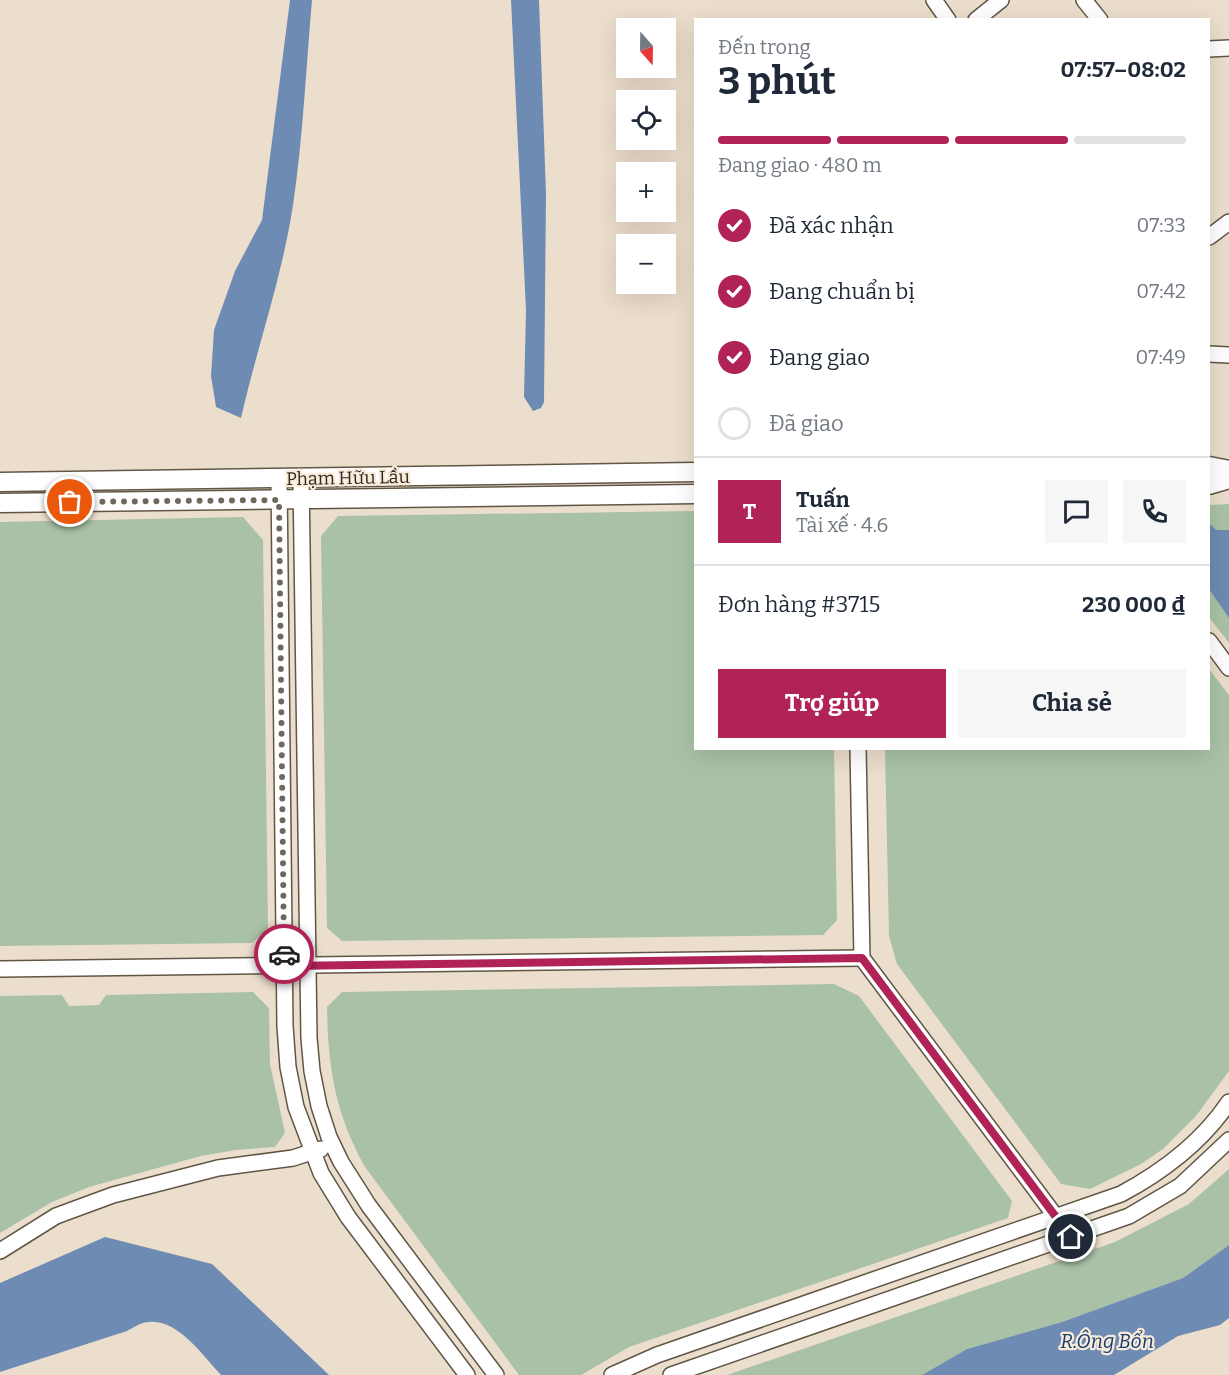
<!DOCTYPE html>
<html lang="vi">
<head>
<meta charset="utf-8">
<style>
  body { margin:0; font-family:Bitter,serif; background:#f6f6f7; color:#1f2937; height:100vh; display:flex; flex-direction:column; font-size:22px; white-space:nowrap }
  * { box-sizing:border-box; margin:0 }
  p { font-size:20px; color:#747a83 }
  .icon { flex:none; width:33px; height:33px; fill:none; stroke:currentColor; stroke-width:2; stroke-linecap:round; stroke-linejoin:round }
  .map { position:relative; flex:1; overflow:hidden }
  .details { position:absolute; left:694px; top:18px; width:516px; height:732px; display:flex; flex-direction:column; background:#fff; border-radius:0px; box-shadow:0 6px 24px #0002 }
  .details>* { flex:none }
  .needle { width:39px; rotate:160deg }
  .tools { position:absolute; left:616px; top:18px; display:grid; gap:12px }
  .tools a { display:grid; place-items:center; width:60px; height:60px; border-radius:0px; background:#fff; box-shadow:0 6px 24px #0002; font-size:30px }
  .pin { position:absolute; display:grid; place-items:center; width:51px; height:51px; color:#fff; margin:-26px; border:3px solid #fff; border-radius:50%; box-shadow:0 2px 6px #0007 }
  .courier { position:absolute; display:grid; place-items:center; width:60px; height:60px; margin:-30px; border:4px solid #b12256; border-radius:50%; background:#fff; color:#222; box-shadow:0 2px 8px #0007 }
  .head em { font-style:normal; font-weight:700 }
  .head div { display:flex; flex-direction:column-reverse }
  .head { display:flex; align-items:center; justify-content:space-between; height:102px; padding:0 24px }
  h1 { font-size:39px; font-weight:700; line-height:45px }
  .bar { display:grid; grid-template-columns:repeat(4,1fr); gap:9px 6px; align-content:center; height:72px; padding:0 24px }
  .bar i { height:8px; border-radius:4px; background:#e0e1e3 }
  .bar .active { background:#b12256 }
  .bar p { grid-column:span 4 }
  .line { display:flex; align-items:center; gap:15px; padding:0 24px; border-top:2px solid #e0e1e3 }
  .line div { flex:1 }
  .round { display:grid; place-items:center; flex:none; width:63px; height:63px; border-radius:0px; background:#f6f6f7 }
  ol { padding:0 24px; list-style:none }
  li { display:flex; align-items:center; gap:18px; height:66px }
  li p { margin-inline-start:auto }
  li .icon { padding:6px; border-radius:50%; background:#b12256; color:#fff; stroke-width:4 }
  li:last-child { color:#747a83 }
  li i { width:33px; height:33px; border:3px solid #e0e1e3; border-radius:50% }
  .action { display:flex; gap:12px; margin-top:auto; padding:12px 24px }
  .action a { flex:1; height:69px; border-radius:0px; background:#b12256; color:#fff; font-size:24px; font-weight:700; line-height:69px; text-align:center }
  .action a+a { background:#f6f6f7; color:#1f2937 }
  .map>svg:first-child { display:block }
  .green { fill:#a9c2a7 }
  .water { fill:#6e8bb3 }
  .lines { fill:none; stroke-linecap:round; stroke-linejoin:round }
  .minor-casing { stroke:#615646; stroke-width:18 }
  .major-casing { stroke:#615646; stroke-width:21 }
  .minor { stroke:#fff; stroke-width:15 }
  .major { stroke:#fff; stroke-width:18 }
  .done { stroke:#70685d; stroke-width:6; stroke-dasharray:0 10.8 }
  .route { stroke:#b12256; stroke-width:8 }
  .labels { text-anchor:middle; stroke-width:4.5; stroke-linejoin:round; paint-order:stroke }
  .street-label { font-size:18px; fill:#2d2821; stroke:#f9ebd9 }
  .water-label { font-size:20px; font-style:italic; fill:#173e71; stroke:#f9ebd9 }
</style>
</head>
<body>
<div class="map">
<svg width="1229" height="1375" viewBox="0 0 1229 1375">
  <rect width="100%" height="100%" fill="#ecdecc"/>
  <g class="green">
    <path d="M1229,504v139l-20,-26v-112z"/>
    <path d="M696,511v237l138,1 3,171 -14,15 -481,6 -15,-13 -6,-392 17,-20z"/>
    <path d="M243,517l20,23 5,388 -16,15 -252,3v-424z"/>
    <path d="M1209,669l20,26v376l-33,45 -33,33 -22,15 -51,25 -29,-5 -164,-220 -8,-28 -4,-187 324,-1z"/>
    <path d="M834,984l25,12 153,205 -4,17 -379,129 -48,28h-62l-154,-208c-30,-54 -37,-99 -38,-160l15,-15z"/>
    <path d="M253,992l16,16 1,56 15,69 -10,14 -39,3 -35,6 -112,31 -37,15 -52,31v-237l62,-1 7,11 30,-1 7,-10z"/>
    <path d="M1229,1169v76l-46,33 -121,44 -95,27 -45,26h-195l388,-133 74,-38z"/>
  </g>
  <g class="water">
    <path d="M290,0h22c-6,68 -9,138 -19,205 -11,73 -36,142 -52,213l-25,-11 -5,-31 3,-46 21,-59 27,-51z"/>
    <path d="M511,0h28l7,194 -2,208 -3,6 -8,3 -9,-14 2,-87z"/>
    <path d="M1209,523l7,7h13v88l-20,-29z"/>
    <path d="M105,1237l107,27 117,111h-108c-18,-19 -43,-56 -72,-53 -7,0 -15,5 -22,9l-127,41v-89z"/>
    <path d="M1229,1245v73l-9,7 -42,11 -64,39h-192l45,-26 95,-27 121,-44z"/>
  </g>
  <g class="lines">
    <g class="minor-casing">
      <g id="minor">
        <path d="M934,0l14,20"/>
        <path d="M1084,0l16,20"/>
        <path d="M976,20l25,-20"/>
        <path d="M1209,49l20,-1"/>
        <path d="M1209,237l20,-15"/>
        <path d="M1209,354l20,1"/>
        <path d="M301,478l8,560 3,33 7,35 10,31 12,25 28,44 127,169"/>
        <path d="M279,479l6,547 3,41 8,40 25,66 27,44 119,158"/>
        <path d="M1209,641l20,27"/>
        <path d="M858,748l4,210 209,279"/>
        <path d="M0,969l862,-11"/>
        <path d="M0,1251l56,-35 57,-21 105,-27 75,-10 28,-9"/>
        <path d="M612,1375l45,-20 464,-161c43,-23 81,-52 108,-92"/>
        <path d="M671,1375l458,-159 51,-30 49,-46"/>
      </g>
    </g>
    <g class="major-casing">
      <g id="major">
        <path d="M1209,466l20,4"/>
        <path d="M0,482l696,-10"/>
        <path d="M1209,485l20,-6"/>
        <path d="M0,503l696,-9"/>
      </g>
    </g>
    <use href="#minor" class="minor"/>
    <use href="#major" class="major"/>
  </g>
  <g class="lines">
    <path class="done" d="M70,502l209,-2 5,454"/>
    <path class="route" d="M284,954l1,12 577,-8 209,279"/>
  </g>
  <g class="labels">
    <g class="street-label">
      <text transform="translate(348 478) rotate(-1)" y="6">Phạm Hữu Lầu</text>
    </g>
    <g class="water-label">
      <text x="1107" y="1348">R.Ông Bổn</text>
    </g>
  </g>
</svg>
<div class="tools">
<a><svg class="needle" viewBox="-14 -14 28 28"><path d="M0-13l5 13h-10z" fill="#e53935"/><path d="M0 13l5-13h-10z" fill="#747a83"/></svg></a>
<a><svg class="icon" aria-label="locate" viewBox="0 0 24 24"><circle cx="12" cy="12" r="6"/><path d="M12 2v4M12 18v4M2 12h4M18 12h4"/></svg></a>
<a>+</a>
<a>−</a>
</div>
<div class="pin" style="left:70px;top:502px;background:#ea580c"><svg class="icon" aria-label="bag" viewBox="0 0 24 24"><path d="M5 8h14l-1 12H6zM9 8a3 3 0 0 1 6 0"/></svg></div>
<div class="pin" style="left:1071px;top:1237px;background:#1f2937"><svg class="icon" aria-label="home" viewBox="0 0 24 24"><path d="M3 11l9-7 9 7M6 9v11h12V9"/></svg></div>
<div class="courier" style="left:284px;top:954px"><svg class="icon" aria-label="car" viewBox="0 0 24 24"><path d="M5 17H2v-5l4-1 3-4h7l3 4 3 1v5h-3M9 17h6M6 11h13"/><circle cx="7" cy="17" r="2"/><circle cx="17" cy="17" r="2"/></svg></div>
<section class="details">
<div class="head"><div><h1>3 phút</h1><p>Đến trong</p></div><em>07:57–08:02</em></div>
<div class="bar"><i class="active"></i><i class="active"></i><i class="active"></i><i></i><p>Đang giao · 480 m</p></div>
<ol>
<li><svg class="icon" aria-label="check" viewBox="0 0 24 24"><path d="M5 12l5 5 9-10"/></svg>Đã xác nhận<p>07:33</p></li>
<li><svg class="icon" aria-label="check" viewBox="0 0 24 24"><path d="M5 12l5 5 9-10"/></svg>Đang chuẩn bị<p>07:42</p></li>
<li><svg class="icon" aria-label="check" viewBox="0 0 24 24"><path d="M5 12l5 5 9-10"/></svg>Đang giao<p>07:49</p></li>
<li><i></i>Đã giao</li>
</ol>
<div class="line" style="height:108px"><b class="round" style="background:#b12256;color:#fff">T</b><div><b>Tuấn</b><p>Tài xế · 4.6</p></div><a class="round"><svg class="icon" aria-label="chat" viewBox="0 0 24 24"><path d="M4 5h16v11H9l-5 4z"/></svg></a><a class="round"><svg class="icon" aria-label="phone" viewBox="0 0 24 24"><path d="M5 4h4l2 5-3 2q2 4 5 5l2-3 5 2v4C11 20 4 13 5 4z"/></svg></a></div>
<div class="line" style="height:78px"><div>Đơn hàng #3715</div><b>230 000 ₫</b></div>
<div class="action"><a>Trợ giúp</a><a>Chia sẻ</a></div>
</section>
</div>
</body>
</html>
